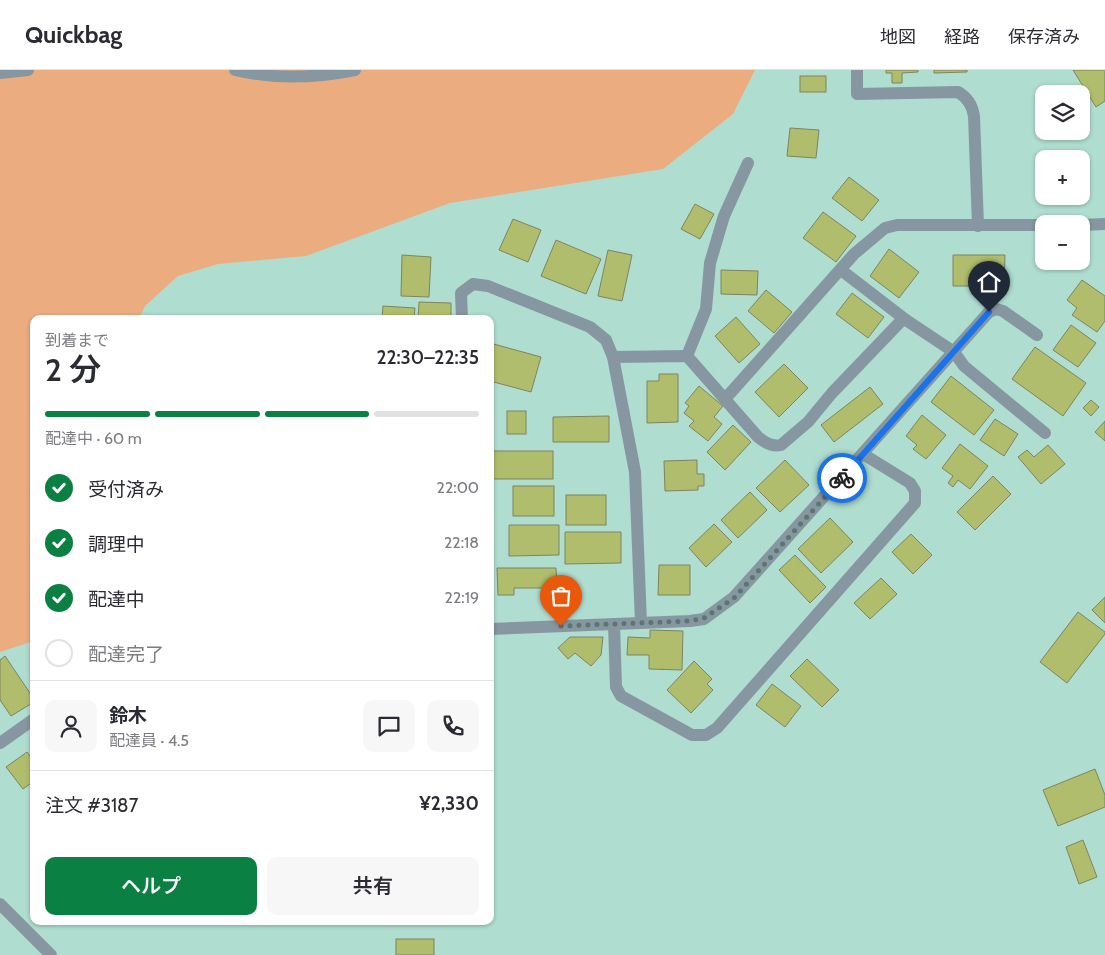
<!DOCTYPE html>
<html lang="ja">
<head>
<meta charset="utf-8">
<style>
  body { margin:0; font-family:Cabin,"Noto Sans JP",sans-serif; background:#f7f7f7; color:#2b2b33; height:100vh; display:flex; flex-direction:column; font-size:19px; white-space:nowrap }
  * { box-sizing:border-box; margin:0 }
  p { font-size:16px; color:#7c7c81 }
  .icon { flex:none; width:28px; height:28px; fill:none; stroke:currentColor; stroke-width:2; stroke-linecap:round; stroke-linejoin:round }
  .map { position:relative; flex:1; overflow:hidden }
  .sheet { position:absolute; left:30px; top:245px; width:464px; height:610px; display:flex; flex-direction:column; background:#fff; border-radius:10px; box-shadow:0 1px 4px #0004 }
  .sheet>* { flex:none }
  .controls { position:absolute; left:1035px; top:15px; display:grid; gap:10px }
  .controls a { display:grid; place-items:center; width:55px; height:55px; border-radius:10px; background:#fff; box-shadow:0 1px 4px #0004; font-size:25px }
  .pin { position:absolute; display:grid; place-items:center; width:42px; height:42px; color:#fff; margin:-51px -21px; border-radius:50% 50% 50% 0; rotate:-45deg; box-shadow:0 0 5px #0007 }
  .pin .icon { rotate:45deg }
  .courier { position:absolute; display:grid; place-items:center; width:50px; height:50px; margin:-25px; border:4px solid #1a73e8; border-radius:50%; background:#fff; color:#222; box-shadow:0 1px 6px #0007 }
  .headline em { font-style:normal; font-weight:600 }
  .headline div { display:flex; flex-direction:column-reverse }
  .headline { display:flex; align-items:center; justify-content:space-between; height:85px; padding:0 15px }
  h1 { font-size:32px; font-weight:600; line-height:38px }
  .bar { display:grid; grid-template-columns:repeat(4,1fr); gap:8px 5px; align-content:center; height:60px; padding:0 15px }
  .bar i { height:6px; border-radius:4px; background:#e1e1e2 }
  .bar .selected { background:#0b8043 }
  .bar p { grid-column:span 4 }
  .line { display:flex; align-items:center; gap:12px; padding:0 15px; border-top:1px solid #e1e1e2 }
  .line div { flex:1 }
  .round { display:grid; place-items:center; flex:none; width:52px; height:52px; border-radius:10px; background:#f7f7f7 }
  ol { padding:0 15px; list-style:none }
  li { display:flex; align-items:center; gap:15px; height:55px }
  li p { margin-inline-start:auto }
  li .icon { padding:5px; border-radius:50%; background:#0b8043; color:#fff; stroke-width:4 }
  li:last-child { color:#7c7c81 }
  li i { width:28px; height:28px; border:2px solid #e1e1e2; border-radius:50% }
  .action { display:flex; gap:10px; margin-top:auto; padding:10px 15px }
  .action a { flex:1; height:58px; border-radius:10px; background:#0b8043; color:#fff; font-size:20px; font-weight:600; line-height:58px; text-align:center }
  .action a+a { background:#f7f7f7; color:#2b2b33 }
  header { display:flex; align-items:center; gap:30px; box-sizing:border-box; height:70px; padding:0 25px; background:#fff; border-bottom:1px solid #e1e1e2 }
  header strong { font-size:24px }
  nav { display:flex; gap:28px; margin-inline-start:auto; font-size:18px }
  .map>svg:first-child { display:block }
  .green { fill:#ebad80 }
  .building { fill:#b0bd6c; stroke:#7e8461 }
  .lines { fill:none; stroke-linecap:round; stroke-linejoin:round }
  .minor { stroke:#8797a1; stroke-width:12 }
  .done { stroke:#5a766e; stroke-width:5; stroke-dasharray:0 9 }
  .route { stroke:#1a73e8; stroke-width:6 }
</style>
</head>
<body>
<header>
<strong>Quickbag</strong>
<nav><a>地図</a><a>経路</a><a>保存済み</a></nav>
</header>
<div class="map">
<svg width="1105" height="885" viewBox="0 0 1105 885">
  <rect width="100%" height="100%" fill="#afddd0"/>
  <path class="green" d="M0,0h755l-22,44 -70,55 -213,34 -144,53 -88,8 -40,12 -33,30 -6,13h-105v322l-34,11z"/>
  <g class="building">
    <path d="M886,0h32v2l-16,1v10h-10v-10h-6z"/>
    <path d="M934,0h33v2l-33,1z"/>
    <path d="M1073,0h32v31l-9,6z"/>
    <rect x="800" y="6" width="26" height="16"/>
    <path d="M790,58l29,2 -3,28 -29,-2z"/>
    <path d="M849,107l30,23 -17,21 -30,-23z"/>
    <path d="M695,134l19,10 -14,25 -19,-10z"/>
    <path d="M823,142l33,24 -20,26 -33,-24z"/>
    <path d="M513,149l28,11 -13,32 -29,-12z"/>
    <path d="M556,170l45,19 -15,35 -45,-18z"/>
    <path d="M889,179l30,23 -20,26 -29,-22z"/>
    <path d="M608,180l24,5 -10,46 -24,-5z"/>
    <path d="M402,185l29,2 -2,40 -28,-1z"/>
    <path d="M953,185h52l-1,31h-51z"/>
    <path d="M721,200l37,1 -1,24 -36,-1z"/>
    <path d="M1082,210l23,16v25l-8,11 -25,-17 5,-7 -10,-8z"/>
    <path d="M766,220l26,22 -18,21 -26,-22z"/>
    <path d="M852,223l32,24 -16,21 -32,-24z"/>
    <path d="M419,232l32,1v16h-33z"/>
    <path d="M383,236l32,2 -1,11h-32z"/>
    <path d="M736,247l24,27 -21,19 -24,-27z"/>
    <path d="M1071,255l25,18 -18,24 -25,-17z"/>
    <path d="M490,273l51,14 -10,35 -41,-11z"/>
    <path d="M1035,277l51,36 -23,33 -51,-37z"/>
    <path d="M784,294l24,24 -29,29 -24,-25z"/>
    <path d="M659,304h19v48l-31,1v-42h12z"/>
    <path d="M951,306l43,34 -20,25 -43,-33z"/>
    <path d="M699,316l24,20 -9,11 8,7 -14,17 -19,-15 5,-5 -10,-8 5,-7 -4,-3z"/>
    <path d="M870,317l13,17 -49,38 -13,-17z"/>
    <path d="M1091,330l8,7 -8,9 -8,-8z"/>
    <rect x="507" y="341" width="19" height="23"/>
    <path d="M922,345l24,20 -20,24 -13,-10 4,-4 -11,-9z"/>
    <path d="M609,346v26h-56v-25z"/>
    <path d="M995,349l23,15 -14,22 -24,-16z"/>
    <path d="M1105,351v20l-10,-9z"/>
    <path d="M733,355l18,17 -26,28 -18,-18z"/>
    <path d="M960,374l28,22 -18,23 -12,-9 -5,7 -5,-4 5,-7 -11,-8z"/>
    <path d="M1048,375l17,19 -24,20 -23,-27 9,-7 7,7z"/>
    <rect x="490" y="381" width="63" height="28"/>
    <path d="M697,390v14h7v12h-6v4l-33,1 -1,-30z"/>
    <path d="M785,390l24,25 -29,27 -24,-24z"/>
    <path d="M993,406l18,18 -36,36 -18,-18z"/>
    <rect x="513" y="416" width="41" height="30"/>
    <path d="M750,422l17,18 -29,28 -17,-18z"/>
    <rect x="566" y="425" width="40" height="30"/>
    <path d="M830,448l23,24 -32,31 -23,-24z"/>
    <path d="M714,454l18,18 -26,25 -17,-19z"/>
    <path d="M509,455h50v30l-50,1z"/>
    <path d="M565,462h56v31l-56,1z"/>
    <path d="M911,464l21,21 -19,19 -21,-22z"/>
    <path d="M795,485l31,32 -16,16 -31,-33z"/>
    <path d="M659,495h31v30h-32z"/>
    <path d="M497,498h59l1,20h-43v7h-16z"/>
    <path d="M881,508l16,16 -27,25 -16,-16z"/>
    <path d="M1105,527v26l-13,-13z"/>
    <path d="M1078,542l27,20v2l-38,49 -27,-21z"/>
    <path d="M650,560l33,1 -1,39 -33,-1v-14h-22l1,-18 22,1z"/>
    <path d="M570,567h33l-2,18 -10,11 -16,-13 -7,6 -10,-11z"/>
    <path d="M5,586l29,43v3l-23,14 -11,-16v-40z"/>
    <path d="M807,589l32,31 -17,17 -32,-31z"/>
    <path d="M694,591l18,18 -5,5 6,6 -22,23 -24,-23z"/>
    <path d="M772,614l29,22 -16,21 -29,-22z"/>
    <path d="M27,682l7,9v20l-11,8 -17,-22z"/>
    <path d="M1095,699l10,26v12l-47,19 -15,-36z"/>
    <path d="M1083,770l14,37 -18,7 -13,-37z"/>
    <rect x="396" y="869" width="38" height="16"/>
  </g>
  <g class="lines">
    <g class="minor">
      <path d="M235,0c41,10 80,8 120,0"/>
      <path d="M857,0v24l101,-2c10,6 14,13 16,24l4,110"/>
      <path d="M0,3l28,-3"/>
      <path d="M1081,155l24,-1"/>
      <path d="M841,200l65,50 48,32 10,14 81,67"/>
      <path d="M462,249l-1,-26 12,-9 15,2 102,41 16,13 7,17"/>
      <path d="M687,286l19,-47 4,-46 14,-47 24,-53"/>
      <path d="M725,329l129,-145 31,-26 12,-3h147"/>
      <path d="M641,553l-6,-151 -22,-115 74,-1 71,81c7,6 14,10 23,8l27,-23 24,-29 69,-72 5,-1"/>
      <path d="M614,554l2,63 5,9 71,39h14l11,-7 198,-225v-12l-5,-8 -47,-29"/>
      <path d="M490,559l200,-8 14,-2 30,-22 255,-285 7,-3 7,2 34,24"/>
      <path d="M0,673l34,-24"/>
      <path d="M0,834l51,51"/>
    </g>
  </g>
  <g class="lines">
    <path class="done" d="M561,556l129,-5 14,-3 30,-20 108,-120"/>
    <path class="route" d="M842,408l147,-166"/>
  </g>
</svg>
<div class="controls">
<a><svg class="icon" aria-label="layers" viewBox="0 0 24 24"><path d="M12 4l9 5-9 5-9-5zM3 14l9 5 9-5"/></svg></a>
<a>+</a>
<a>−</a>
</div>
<div class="pin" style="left:561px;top:556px;background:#ea580c"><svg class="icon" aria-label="bag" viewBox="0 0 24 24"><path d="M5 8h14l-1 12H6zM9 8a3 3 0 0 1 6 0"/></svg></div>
<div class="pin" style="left:989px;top:242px;background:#1f2937"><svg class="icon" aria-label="home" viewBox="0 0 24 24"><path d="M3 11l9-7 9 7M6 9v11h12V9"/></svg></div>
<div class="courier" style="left:842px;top:408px"><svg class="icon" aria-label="bike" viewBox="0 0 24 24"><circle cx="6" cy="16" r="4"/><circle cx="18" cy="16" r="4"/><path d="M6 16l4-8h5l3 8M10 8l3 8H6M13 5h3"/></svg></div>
<section class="sheet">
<div class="headline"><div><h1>2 分</h1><p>到着まで</p></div><em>22:30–22:35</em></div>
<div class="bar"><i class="selected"></i><i class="selected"></i><i class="selected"></i><i></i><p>配達中 · 60 m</p></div>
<ol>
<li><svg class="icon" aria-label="check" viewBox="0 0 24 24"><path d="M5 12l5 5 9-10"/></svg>受付済み<p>22:00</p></li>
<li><svg class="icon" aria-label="check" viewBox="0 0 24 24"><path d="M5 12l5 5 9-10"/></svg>調理中<p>22:18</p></li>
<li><svg class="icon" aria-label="check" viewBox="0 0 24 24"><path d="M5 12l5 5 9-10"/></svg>配達中<p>22:19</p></li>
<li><i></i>配達完了</li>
</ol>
<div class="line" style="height:90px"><a class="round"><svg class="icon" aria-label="person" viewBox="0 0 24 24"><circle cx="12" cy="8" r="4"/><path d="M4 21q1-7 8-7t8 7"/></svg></a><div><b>鈴木</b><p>配達員 · 4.5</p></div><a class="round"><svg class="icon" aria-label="chat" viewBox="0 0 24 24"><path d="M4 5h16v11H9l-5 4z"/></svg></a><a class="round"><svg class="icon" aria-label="phone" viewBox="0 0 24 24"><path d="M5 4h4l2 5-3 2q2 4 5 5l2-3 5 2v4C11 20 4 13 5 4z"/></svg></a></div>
<div class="line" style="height:65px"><div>注文 #3187</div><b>¥2,330</b></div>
<div class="action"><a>ヘルプ</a><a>共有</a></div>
</section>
</div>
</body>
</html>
